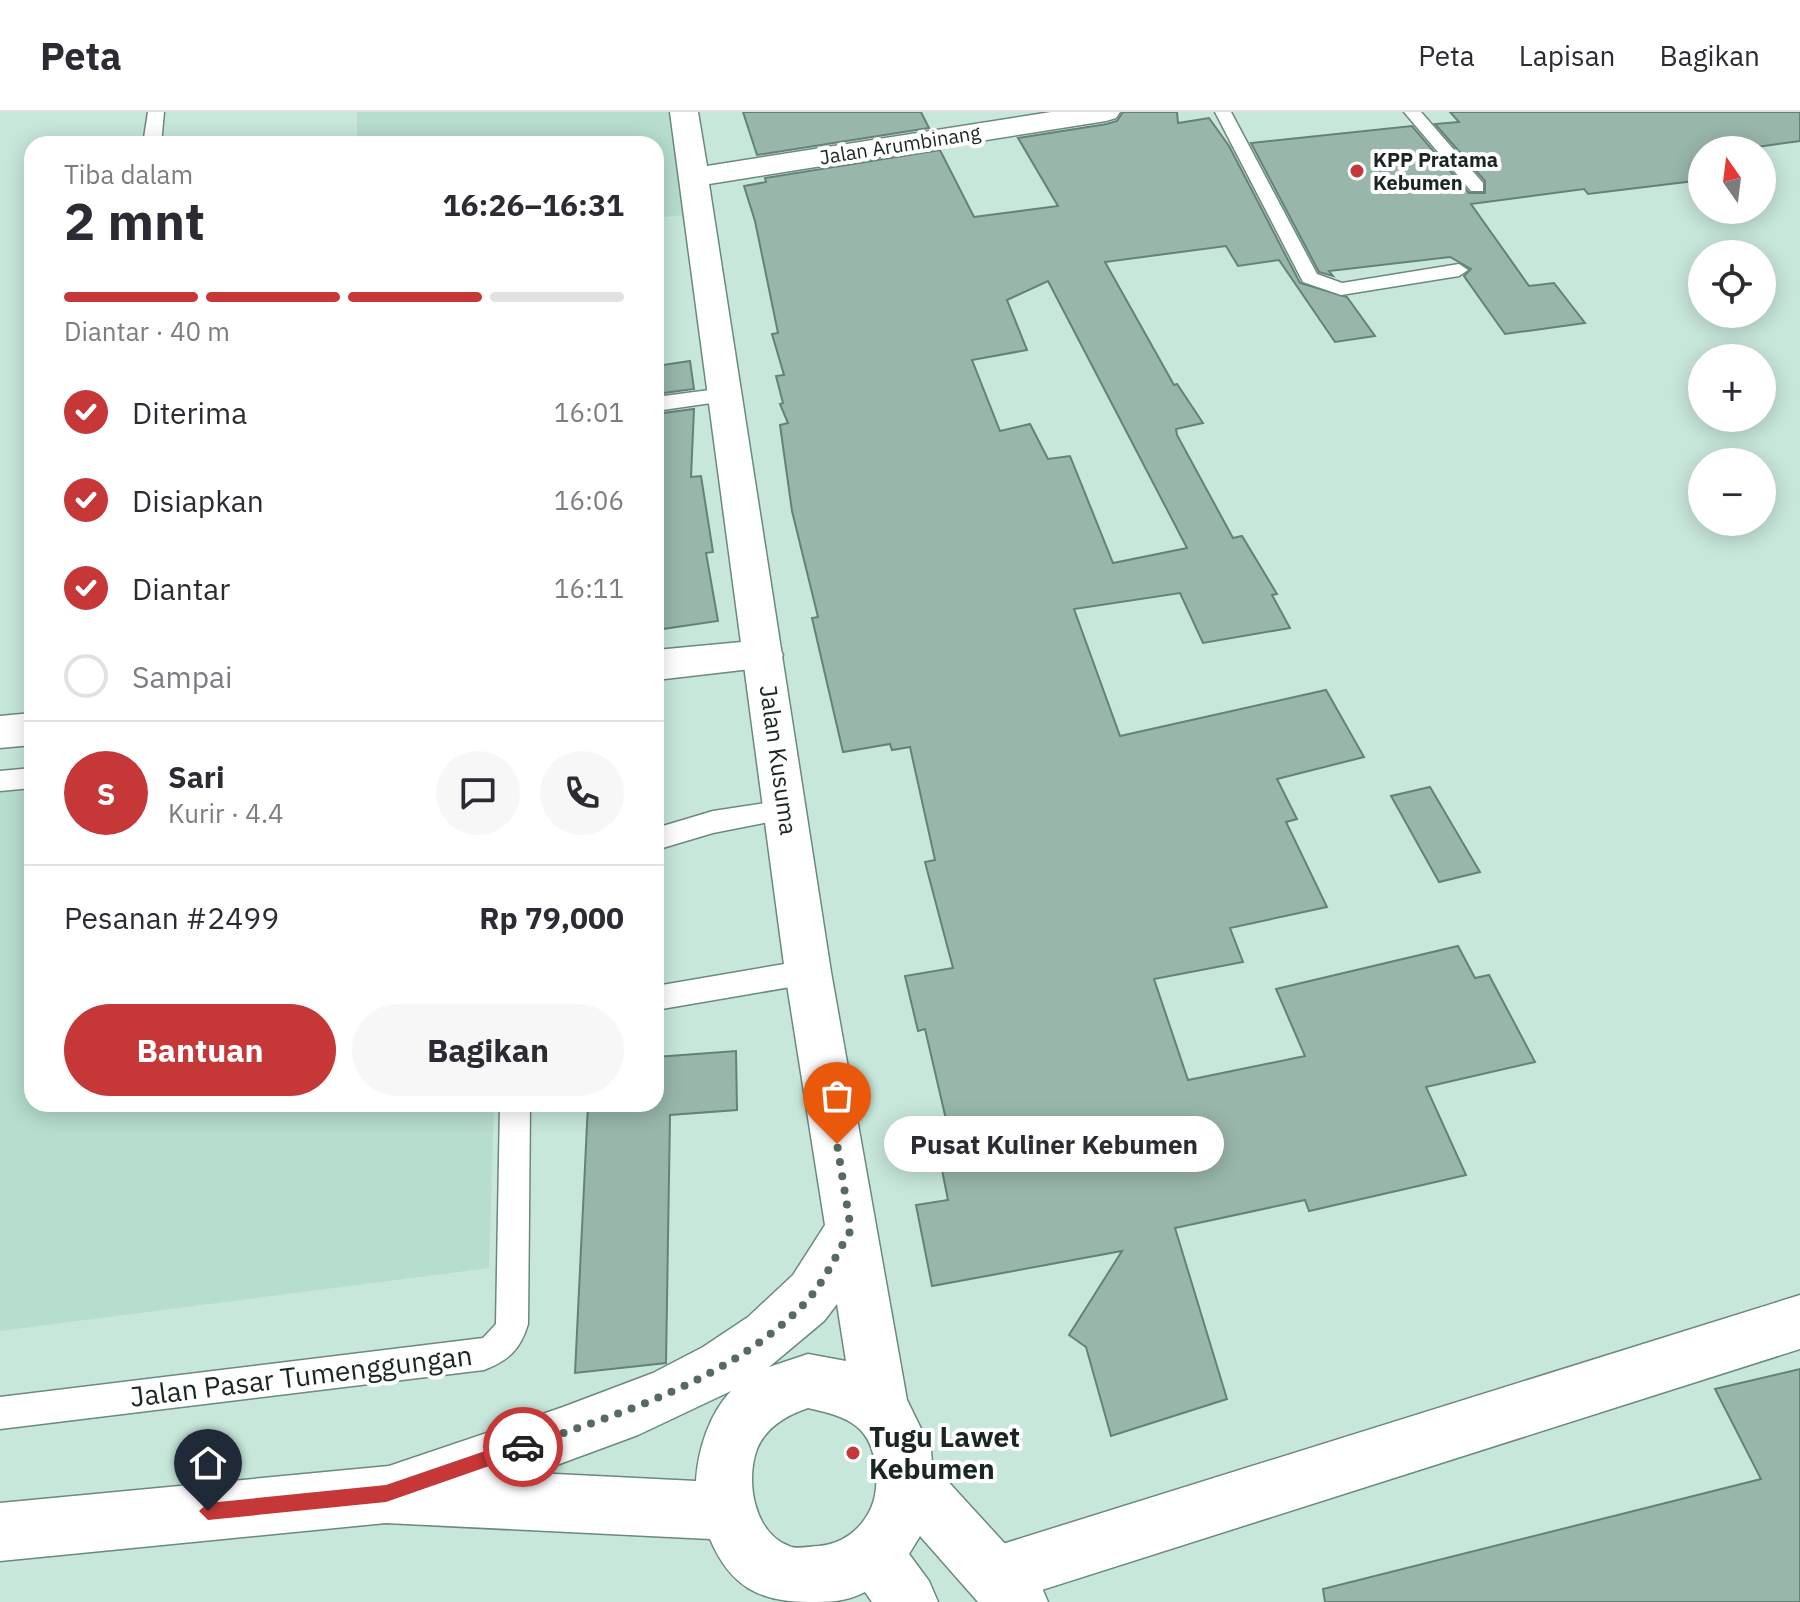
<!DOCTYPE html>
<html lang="id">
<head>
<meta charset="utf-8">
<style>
  body { margin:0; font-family:"IBM Plex Sans",sans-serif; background:#f7f7f7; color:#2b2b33; height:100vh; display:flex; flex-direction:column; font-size:30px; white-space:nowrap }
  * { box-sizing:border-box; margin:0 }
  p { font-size:26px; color:#7c7c81 }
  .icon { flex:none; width:44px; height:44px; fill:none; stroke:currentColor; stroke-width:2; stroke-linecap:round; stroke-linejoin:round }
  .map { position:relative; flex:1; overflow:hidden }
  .sheet { position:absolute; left:24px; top:24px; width:640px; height:976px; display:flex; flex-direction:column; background:#fff; border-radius:24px; box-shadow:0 4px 20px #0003 }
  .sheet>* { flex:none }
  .needle { width:52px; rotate:346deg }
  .tools { position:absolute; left:1688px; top:24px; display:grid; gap:16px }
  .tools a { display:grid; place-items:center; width:88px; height:88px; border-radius:50%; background:#fff; box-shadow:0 4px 20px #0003; font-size:40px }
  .pin { position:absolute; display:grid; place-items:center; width:68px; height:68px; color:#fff; margin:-82px -34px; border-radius:50% 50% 50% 0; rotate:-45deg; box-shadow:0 0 8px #0007 }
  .pin .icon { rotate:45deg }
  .courier { position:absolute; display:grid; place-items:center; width:80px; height:80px; margin:-40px; border:6px solid #c63737; border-radius:50%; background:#fff; color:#222; box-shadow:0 2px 10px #0007 }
  .bubble { position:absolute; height:56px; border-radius:28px; background:#fff; box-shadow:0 4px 20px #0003; font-size:26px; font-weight:800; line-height:56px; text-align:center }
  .overview em { font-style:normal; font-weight:800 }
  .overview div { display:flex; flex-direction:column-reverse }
  .overview { display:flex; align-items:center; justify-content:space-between; height:136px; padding:0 40px }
  h1 { font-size:52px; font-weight:800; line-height:60px }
  .bar { display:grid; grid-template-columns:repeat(4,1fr); gap:12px 8px; align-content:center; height:96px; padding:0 40px }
  .bar i { height:10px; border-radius:6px; background:#e1e1e2 }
  .bar .active { background:#c63737 }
  .bar p { grid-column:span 4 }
  .line { display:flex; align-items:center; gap:20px; padding:0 40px; border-top:2px solid #e1e1e2 }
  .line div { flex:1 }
  .round { display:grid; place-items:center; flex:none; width:84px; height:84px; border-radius:42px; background:#f7f7f7 }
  ol { padding:0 40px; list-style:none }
  li { display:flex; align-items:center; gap:24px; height:88px }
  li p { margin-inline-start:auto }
  li .icon { padding:8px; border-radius:50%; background:#c63737; color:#fff; stroke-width:4 }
  li:last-child { color:#7c7c81 }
  li i { width:44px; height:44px; border:4px solid #e1e1e2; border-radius:50% }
  .cta { display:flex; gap:16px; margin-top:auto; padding:16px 40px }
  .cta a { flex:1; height:92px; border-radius:48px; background:#c63737; color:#fff; font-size:32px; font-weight:800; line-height:92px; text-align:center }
  .cta a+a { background:#f7f7f7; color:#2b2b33 }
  header { display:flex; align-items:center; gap:48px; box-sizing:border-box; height:112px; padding:0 40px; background:#fff; border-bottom:2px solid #e1e1e2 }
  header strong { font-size:38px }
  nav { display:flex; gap:44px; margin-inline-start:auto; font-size:28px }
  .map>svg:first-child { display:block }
  .built { fill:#b6ddcd }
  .building { fill:#98b6aa; stroke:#658277; stroke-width:2; fill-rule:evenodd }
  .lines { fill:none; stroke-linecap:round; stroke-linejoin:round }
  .lane-casing { stroke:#6b897d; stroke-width:3 }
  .street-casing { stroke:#6b897d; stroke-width:3 }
  .secondary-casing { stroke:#6b897d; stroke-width:3 }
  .lane { fill:#fff; fill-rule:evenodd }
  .street { fill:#fff; fill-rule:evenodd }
  .secondary { fill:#fff; fill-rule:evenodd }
  .route { fill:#c63737 }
  .done { stroke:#576a62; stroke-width:8; stroke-dasharray:0 14.4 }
  .poi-dot { fill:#c63737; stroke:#fff; stroke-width:3 }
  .labels { text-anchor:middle; stroke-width:8; stroke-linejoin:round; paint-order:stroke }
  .far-street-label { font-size:20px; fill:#1a2621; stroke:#fff }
  .far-poi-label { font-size:20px; font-weight:bold; fill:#1a2621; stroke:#fff; text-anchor:start }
  .street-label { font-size:24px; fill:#1a2621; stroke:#fff }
  .near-street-label { font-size:28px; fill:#1a2621; stroke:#fff }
  .near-poi-label { font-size:28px; font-weight:bold; fill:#1a2621; stroke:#fff; text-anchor:start }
</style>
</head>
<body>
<header>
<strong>Peta</strong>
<nav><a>Peta</a><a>Lapisan</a><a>Bagikan</a></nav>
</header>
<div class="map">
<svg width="1800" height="1490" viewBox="0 0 1800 1490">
  <rect width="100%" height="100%" fill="#c7e7da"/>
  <g class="built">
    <path d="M357,0h312l14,103 -27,3v-74h-299z"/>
    <path d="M32,674v318h462l-5,164 -489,63v-542z"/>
  </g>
  <g class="building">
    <path d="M743,0h178l8,16 -172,27z"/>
    <path d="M1123,0h54l1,11 31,-5 20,28 71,137 47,14 28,39 -40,6 -56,-82 -41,6 -12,-20 -121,16 69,123 3,-1 26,39 -27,6 1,6 56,103 9,-2 35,58 -5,1 18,33 -87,15 -23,-50 -106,16 46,127 206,-46 38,67 -87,22 20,40 -11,3 41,85 -97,21 13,34 -89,17 34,101 117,-24 -29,-67 182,-43 17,32 14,-3 46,87 -109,25 40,88 -157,36 -4,-11 -130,28 52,171 -116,37 -25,-89 -17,-12 53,-84 -190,35 -16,-81 32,-5 -14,-70 14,-2 -23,-99 -7,2 -13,-55 48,-8 -28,-106 10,-2 -25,-113 -18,3 -2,-6 -47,8 -31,-134 6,-1 -26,-106 -12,-86 8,-2 -8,-19 3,-1 -7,-27 8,-1 -12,-41 6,-1 -23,-112 -11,-35 22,-4 -1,-4 175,-28 34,67 84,-11 -40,-68 89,-14 10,-3zM1048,169l139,267 -74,15 -43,-107 -22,3 -18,-35 -30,7 -28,-71 55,-10 -20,-50z"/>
    <path d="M1450,0h350v29l-64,9h-34v30l-114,14 -4,-5 -113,15 58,82 25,-3 31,40 -80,11 -41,-58 7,-7 -21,-12 -121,14 4,5 -14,-4 -68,-129 161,-17 57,67h16v-12l-50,-57 24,-2z"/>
    <path d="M690,249l4,28 -38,5v-28z"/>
    <path d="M694,297l-3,68 10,-1 12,76 -7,1 12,68 -62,9v-41l5,-1 -5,-70v-104z"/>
    <path d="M1430,675l50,85 -41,10 -48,-86z"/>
    <path d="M736,939l1,59 -67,5 -4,248 -91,10 13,-269h68v-47z"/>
    <path d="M1800,1257v233h-475l-2,-13 438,-110 -46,-90z"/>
  </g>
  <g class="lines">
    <g class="lane-casing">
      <g id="lane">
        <path d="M148,0h16l-3,32h-18z"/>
        <path d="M1215,0h16l86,162 25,9 117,-19 9,6 -9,6 -118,19 -38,-13z"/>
        <path d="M1404,0h17l62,71v8h-12z"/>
        <path d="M725,276l10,7 -3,5 -76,11v-14z"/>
        <path d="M32,656v20l-32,3v-20z"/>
        <path d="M785,688l9,3 4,7 -4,7 -81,16 -57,17v-22l57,-17z"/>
        <path d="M808,848l10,3 4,9 -4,9 -10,3 -152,26v-24z"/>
        <path d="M500,992h30l-2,220c-8,26 -19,36 -44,46l-484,59v-32l483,-59 13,-14z"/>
      </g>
    </g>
    <g class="street-casing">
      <g id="street">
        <path d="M763,528l14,4 6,11 -6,11 -121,14v-30z"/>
        <path d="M32,601v32l-32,3v-32z"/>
        <path d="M1800,1183v54l-796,253h-14l-15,-6 -8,-21 8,-21 21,-8z"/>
      </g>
    </g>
    <g class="secondary-casing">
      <path id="secondary" d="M670,0h28l9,54 344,-54h69l-4,6 -10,3 -397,63 122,788 76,428 24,49 1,15 107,117 9,21h-70l-58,-66 -11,18 20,27 9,21h-66l-7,-10c-19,10 -35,10 -56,10 -50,0 -79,-16 -99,-63l-324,-16 -386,38v-58l389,-37 174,-59 90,-34 50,-26 45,-30 45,-42 32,-50 -40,-253zM837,1192l9,57 -38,-7 -39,13 55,-46zM731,1279c-22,23 -33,59 -35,90l-161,-8 103,-38zM808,1296c41,9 65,18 68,64 1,12 0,25 -5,36 -10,22 -29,36 -52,38 -9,0 -22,4 -30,0 -35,-13 -44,-65 -32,-97 9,-22 30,-34 51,-41z"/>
    </g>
    <use href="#lane" class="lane"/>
    <use href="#street" class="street"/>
    <use href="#secondary" class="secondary"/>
  </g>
  <path class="route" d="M523,1326l6,3v11l-143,50 -178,18 -9,-9 9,-8 178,-18z"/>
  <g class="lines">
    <path class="done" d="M523,1335c98,-34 208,-67 282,-144 19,-20 32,-50 46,-73l-14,-86"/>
  </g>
  <g class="poi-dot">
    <circle cx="1357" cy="59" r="8"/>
    <circle cx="853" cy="1341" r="8"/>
  </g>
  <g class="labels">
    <g class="far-street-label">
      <text transform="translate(900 33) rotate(-9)" y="7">Jalan Arumbinang</text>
    </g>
    <g class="far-poi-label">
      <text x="1373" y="55">KPP Pratama<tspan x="1373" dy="23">Kebumen</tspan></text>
    </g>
    <g class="street-label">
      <text transform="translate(778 648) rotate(82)" y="8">Jalan Kusuma</text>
    </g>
    <g class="near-street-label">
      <text transform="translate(301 1264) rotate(-7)" y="10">Jalan Pasar Tumenggungan</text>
    </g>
    <g class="near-poi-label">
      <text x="869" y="1335">Tugu Lawet<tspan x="869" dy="32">Kebumen</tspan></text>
    </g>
  </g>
</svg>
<div class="tools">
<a><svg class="needle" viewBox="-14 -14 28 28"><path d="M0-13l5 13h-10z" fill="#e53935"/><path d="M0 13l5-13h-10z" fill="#7c7c81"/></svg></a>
<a><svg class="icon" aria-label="locate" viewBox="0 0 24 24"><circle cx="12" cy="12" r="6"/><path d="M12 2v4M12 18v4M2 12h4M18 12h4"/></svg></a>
<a>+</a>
<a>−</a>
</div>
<div class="pin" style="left:837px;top:1032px;background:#ea580c"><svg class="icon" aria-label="bag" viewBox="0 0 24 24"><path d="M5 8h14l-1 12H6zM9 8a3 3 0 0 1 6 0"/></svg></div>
<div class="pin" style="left:208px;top:1399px;background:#1f2937"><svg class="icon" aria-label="home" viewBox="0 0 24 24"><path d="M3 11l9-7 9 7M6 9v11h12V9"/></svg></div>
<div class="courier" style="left:523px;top:1335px"><svg class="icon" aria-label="car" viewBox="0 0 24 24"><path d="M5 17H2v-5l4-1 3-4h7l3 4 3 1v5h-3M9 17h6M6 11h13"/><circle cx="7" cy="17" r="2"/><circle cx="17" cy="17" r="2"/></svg></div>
<div class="bubble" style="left:884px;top:1004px;width:340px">Pusat Kuliner Kebumen</div>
<section class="sheet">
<div class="overview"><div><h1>2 mnt</h1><p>Tiba dalam</p></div><em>16:26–16:31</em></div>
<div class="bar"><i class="active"></i><i class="active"></i><i class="active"></i><i></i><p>Diantar · 40 m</p></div>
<ol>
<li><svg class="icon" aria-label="check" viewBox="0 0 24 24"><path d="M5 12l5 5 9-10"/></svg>Diterima<p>16:01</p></li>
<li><svg class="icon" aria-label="check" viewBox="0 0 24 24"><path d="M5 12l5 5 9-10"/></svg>Disiapkan<p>16:06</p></li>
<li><svg class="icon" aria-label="check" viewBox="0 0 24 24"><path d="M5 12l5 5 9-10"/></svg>Diantar<p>16:11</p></li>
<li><i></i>Sampai</li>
</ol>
<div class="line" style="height:144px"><b class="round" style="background:#c63737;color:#fff">S</b><div><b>Sari</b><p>Kurir · 4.4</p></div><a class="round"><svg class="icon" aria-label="chat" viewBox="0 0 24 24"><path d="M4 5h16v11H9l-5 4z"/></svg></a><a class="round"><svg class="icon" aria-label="phone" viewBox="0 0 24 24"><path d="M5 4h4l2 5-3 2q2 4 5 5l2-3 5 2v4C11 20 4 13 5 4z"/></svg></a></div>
<div class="line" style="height:104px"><div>Pesanan #2499</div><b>Rp 79,000</b></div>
<div class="cta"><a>Bantuan</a><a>Bagikan</a></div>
</section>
</div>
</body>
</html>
